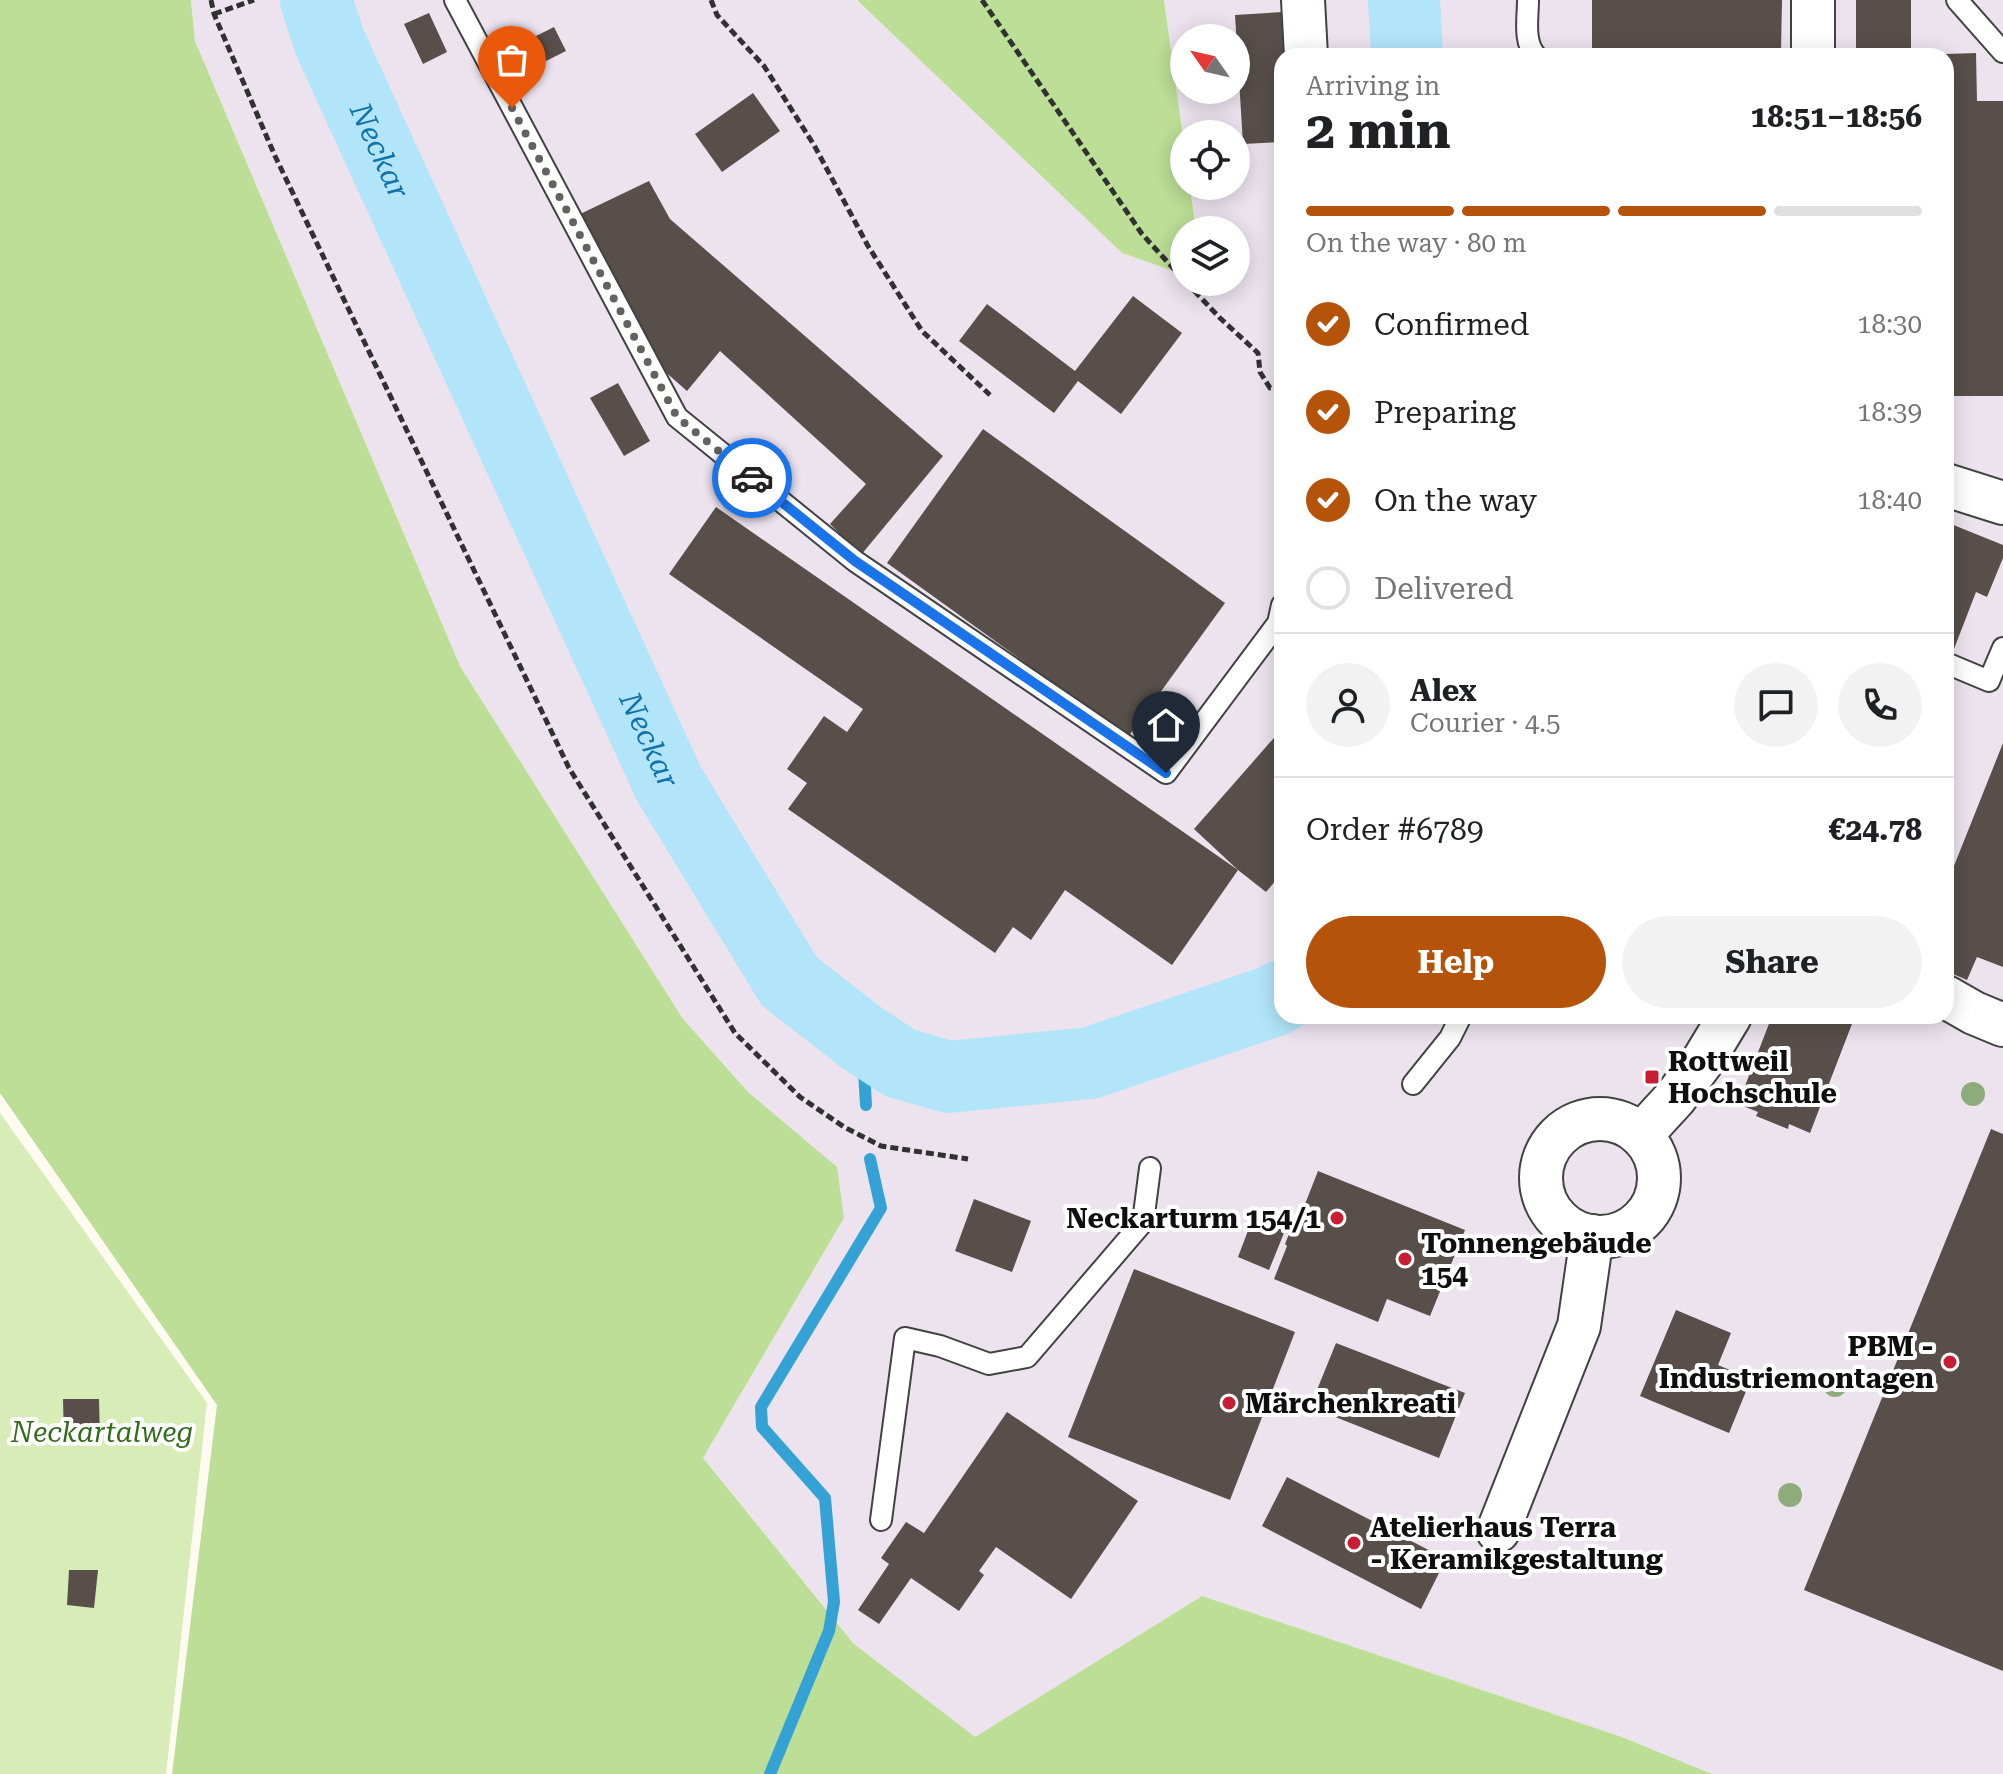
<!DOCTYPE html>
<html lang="en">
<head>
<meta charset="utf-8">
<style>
  body { margin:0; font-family:"Roboto Serif",serif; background:#f2f2f2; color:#202124; height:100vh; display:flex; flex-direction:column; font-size:30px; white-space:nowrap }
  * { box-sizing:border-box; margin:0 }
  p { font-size:26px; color:#757577 }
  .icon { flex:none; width:44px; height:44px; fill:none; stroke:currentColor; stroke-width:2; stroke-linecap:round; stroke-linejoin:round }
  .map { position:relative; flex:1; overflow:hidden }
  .side { position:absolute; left:1274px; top:48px; width:680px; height:976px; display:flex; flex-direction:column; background:#fff; border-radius:24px; box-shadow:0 4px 20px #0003 }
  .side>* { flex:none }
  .needle { width:52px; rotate:304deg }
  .buttons { position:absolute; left:1170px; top:24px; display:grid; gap:16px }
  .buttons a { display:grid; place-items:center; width:80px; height:80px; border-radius:50%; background:#fff; box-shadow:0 4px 20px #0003; font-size:40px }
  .pin { position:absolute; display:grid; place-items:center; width:68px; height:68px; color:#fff; margin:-82px -34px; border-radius:50% 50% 50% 0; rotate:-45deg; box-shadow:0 0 8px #0007 }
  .pin .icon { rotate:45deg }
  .courier { position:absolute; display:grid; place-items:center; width:80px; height:80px; margin:-40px; border:6px solid #1a73e8; border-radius:50%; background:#fff; color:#222; box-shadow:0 2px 10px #0007 }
  .head em { font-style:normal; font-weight:700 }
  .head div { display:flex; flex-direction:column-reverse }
  .head { display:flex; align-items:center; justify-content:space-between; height:136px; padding:0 32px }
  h1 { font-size:52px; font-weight:700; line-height:60px }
  .bar { display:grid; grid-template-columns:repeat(4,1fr); gap:12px 8px; align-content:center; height:96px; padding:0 32px }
  .bar i { height:10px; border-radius:6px; background:#e0e0e0 }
  .bar .current { background:#b45309 }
  .bar p { grid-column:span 4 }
  .line { display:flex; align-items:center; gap:20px; padding:0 32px; border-top:2px solid #e0e0e0 }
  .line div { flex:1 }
  .round { display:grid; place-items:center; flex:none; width:84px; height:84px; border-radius:42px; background:#f2f2f2 }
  ol { padding:0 32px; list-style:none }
  li { display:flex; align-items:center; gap:24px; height:88px }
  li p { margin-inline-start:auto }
  li .icon { padding:8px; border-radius:50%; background:#b45309; color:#fff; stroke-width:4 }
  li:last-child { color:#757577 }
  li i { width:44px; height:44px; border:4px solid #e0e0e0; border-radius:50% }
  .cta { display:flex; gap:16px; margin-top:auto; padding:16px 32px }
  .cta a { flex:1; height:92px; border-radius:48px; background:#b45309; color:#fff; font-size:32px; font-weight:700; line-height:92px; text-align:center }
  .cta a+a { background:#f2f2f2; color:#202124 }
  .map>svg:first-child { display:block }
  .industrial { fill:#ece3ee; fill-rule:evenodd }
  .green { fill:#d7ecb7 }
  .forest { fill:#bcde96 }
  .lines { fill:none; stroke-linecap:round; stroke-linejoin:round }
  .stream { stroke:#34a2d5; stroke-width:12 }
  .river { stroke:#b2e5fa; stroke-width:72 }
  .building { fill:#584f4a }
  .lane-casing { stroke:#424242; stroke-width:24 }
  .street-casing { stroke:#424242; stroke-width:46 }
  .path { stroke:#313131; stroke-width:5; stroke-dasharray:8 4; stroke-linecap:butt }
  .lane { stroke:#fff; stroke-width:20 }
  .street { stroke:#fff; stroke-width:42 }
  .tree { fill:#8eac7b }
  .done { stroke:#63625e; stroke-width:8; stroke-dasharray:0 14.4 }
  .route { stroke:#1a73e8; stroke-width:10 }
  .poi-dot { fill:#c81e34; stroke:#fff; stroke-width:3 }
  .labels { text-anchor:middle; stroke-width:8; stroke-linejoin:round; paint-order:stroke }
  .poi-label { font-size:28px; font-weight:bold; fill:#0f0f0f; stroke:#fff; text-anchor:start }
  .park-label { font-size:28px; font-style:italic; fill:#326b1a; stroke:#fff }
  .water-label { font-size:30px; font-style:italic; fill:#1073a9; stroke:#fff }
</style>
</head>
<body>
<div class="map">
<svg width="2003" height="1774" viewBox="0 0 2003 1774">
  <rect width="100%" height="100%" fill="#fffbf1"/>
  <path class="industrial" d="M191,0h666l265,253 62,22v7h52v-52h-40l-6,-44h46v-52h-52v10l-20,-144h839v1774h-291l-90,-37 -420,-141 -228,142 -120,-94 -151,-186 141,-240 -95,-125 -66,-74 -223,-353 -265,-625zM1184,38h52v52h-52zM1282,56h664v960h-664z"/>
  <path class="green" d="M0,1113l207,290 -41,371h-166z"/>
  <g class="forest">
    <path d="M0,0h191l4,41 265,625 223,353 66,74 88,74 7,51 -141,240 151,186 121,93 227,-141 420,141 90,37h-1540l45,-369 -217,-312z"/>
    <path d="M857,0h307l20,144v42h6l6,44h-12v45l-62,-22z"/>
  </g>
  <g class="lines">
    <g class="stream">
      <path d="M862,1038l4,67"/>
      <path d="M770,1774l59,-143 5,-29 -9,-104 -63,-71 -1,-20 120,-199 -11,-49"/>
    </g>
    <g class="river">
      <path id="s1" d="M316,0l14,43 339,741 120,197 73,57 38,25 49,14 141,-14 183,-62 9,-5"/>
      <path d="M1404,0l3,56"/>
    </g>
  </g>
  <g class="building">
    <path d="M1592,0h190l-1,50h-189z"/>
    <rect x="1856" y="0" width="55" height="56"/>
    <path d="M1283,12l3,44h-4v86l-39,2 -8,-129z"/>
    <path d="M429,13l18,39 -24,12 -19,-40z"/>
    <path d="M554,27l12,24 -28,14 -12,-24z"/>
    <path d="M1976,53l1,48h26v295h-54v25h-3v-367z"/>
    <path d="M753,93l27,38 -58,41 -27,-38z"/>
    <path d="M649,181l21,38 273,237 -82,99 -31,-31 36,-40 -146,-133 -33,40 -33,-29 -78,-146z"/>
    <path d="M1133,296l49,37 -61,81 -43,-33 -24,32 -95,-72 28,-37 88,67z"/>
    <path d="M618,383l32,58 -26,15 -34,-58z"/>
    <path d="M983,429l242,174 -97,134 -241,-174z"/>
    <path d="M716,507l522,363 -66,95 -107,-75 -34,50 -18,-13 -18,26 -207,-144 19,-26 -20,-14 37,-53 23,16 16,-23 -194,-135z"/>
    <path d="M1946,522l57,23v13l-16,39 -11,-5 -24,62 -6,-3z"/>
    <path d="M1280,731l2,2v140l-16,19 -28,-22 -44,-41z"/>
    <path d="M2003,743v224l-26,-10 -10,23 -21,-9v-85z"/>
    <path d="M1772,1016h83l-45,117 -21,-9 -1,5 -32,-13 2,-4 -20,-8z"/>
    <path d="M1991,1129l12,5v537l-199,-81z"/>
    <path d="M1318,1171l147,59 -35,86 -43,-17 -9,23 -104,-43 13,-33 -2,-2 4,-10 -5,-1 -15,37 -31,-13 11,-29 20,7 9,-22 20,9z"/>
    <path d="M974,1199l57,22 -19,51 -57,-21z"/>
    <path d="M1134,1269l161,63 -65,168 -162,-63z"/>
    <path d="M1676,1310l55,23 -13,32 33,14 -22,54 -89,-37z"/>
    <path d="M1336,1343l129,50 -26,65 -129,-51z"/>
    <path d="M63,1399h36l1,40 -36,1z"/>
    <path d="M1007,1412l131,89 -67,98 -75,-52 -17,24 5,4 -25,36 -48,-33 -32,46 -21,-14 31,-46 -8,-6 25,-36 18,11z"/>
    <path d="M1287,1477l159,82 -25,50 -159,-83z"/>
    <path d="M69,1570h29l-4,38 -27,-3z"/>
  </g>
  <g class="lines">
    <g class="lane-casing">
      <g id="lane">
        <path d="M455,0l222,417 178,144 311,212 112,-150 4,-18"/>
        <path d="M1528,0c0,18 -5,42 8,56"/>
        <path d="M1957,0l46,52"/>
        <path d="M1946,663l43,18 14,-33"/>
        <path d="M1413,1084l37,-46 11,-22"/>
        <path d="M881,1520l24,-182 35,8 49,18 38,-7 116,-135 7,-54"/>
      </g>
    </g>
    <g class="street-casing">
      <g id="street">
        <path d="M1303,0l3,56"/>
        <path d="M1813,0v56"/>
        <path d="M1946,485l57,18"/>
        <path d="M1946,997l28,16 29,12"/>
        <circle cx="1600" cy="1178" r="59"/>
        <path d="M1641,1135l34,-37 29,-39 26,-43"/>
        <path d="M1498,1531l81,-205 13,-90"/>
      </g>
    </g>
    <g class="path">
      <path d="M211,0l3,14 61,142 294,612 166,265 65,64 44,30 37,19 87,13"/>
      <path d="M711,0l6,15 47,51 50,79 54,101 54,85 68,64"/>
      <path d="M982,0l160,234 42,46"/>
      <path d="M214,14l40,-14"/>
      <path d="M1186,282l34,36 38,35 2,19 10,16h12"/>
    </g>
    <use href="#lane" class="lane"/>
    <use href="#street" class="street"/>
  </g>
  <g class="tree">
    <circle cx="1973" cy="1094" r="12"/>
    <circle cx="1835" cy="1385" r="12"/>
    <circle cx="1790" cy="1495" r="12"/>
  </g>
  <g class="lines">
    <path class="done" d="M512,108l165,309 75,61"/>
    <path class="route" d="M752,478l103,83 311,212"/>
  </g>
  <g class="poi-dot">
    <rect x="1644" y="1069" width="16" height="16" rx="4"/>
    <circle cx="1337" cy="1218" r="8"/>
    <circle cx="1405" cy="1259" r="8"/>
    <circle cx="1950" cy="1362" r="8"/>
    <circle cx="1229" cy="1403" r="8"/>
    <circle cx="1354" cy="1543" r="8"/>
  </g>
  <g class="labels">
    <g class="poi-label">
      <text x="1668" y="1071">Rottweil<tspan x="1668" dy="32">Hochschule</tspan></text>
      <text x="1321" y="1228" text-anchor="end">Neckarturm 154/1</text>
      <text x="1421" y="1253">Tonnengebäude<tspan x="1421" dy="32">154</tspan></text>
      <text x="1934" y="1356" text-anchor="end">PBM -<tspan x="1934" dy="32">Industriemontagen</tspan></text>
      <text x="1245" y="1413">Märchenkreati</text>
      <text x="1370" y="1537">Atelierhaus Terra<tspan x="1370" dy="32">- Keramikgestaltung</tspan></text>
    </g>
    <g class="park-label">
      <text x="102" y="1442">Neckartalweg</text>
    </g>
    <g class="water-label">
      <text dy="10" stroke="none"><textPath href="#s1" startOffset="164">Neckar</textPath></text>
      <text dy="10" stroke="none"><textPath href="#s1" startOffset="812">Neckar</textPath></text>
    </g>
  </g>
</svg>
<div class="buttons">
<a><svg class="needle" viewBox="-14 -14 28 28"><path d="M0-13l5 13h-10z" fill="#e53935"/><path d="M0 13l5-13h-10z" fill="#757577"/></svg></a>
<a><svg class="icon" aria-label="locate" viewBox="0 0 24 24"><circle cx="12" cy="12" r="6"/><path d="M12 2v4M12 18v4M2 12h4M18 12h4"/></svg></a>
<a><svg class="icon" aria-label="layers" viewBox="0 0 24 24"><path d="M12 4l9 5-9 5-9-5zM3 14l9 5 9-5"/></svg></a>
</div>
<div class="pin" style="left:512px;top:108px;background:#ea580c"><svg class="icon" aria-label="bag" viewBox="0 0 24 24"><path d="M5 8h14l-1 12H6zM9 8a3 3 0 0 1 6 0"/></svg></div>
<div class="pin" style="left:1166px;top:773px;background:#1f2937"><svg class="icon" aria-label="home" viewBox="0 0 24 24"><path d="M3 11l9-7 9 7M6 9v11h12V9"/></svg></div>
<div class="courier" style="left:752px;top:478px"><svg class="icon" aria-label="car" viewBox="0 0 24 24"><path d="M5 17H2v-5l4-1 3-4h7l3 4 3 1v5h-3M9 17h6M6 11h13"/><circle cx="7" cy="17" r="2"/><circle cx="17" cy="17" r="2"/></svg></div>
<section class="side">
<div class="head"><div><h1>2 min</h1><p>Arriving in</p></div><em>18:51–18:56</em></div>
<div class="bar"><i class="current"></i><i class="current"></i><i class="current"></i><i></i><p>On the way · 80 m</p></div>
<ol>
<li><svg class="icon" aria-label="check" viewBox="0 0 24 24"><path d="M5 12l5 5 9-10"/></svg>Confirmed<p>18:30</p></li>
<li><svg class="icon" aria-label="check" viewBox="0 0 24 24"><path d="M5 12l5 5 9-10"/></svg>Preparing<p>18:39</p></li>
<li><svg class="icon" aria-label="check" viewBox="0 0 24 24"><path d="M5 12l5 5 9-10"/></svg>On the way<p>18:40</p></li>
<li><i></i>Delivered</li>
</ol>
<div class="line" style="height:144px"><a class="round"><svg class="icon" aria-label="person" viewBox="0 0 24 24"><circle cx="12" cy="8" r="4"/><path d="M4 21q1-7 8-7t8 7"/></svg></a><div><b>Alex</b><p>Courier · 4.5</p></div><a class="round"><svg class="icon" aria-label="chat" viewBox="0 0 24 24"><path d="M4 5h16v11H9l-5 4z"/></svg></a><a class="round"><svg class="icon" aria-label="phone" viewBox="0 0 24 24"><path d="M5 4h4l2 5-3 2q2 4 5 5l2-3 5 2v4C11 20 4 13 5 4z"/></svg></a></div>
<div class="line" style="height:104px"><div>Order #6789</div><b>€24.78</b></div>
<div class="cta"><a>Help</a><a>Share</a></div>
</section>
</div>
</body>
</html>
